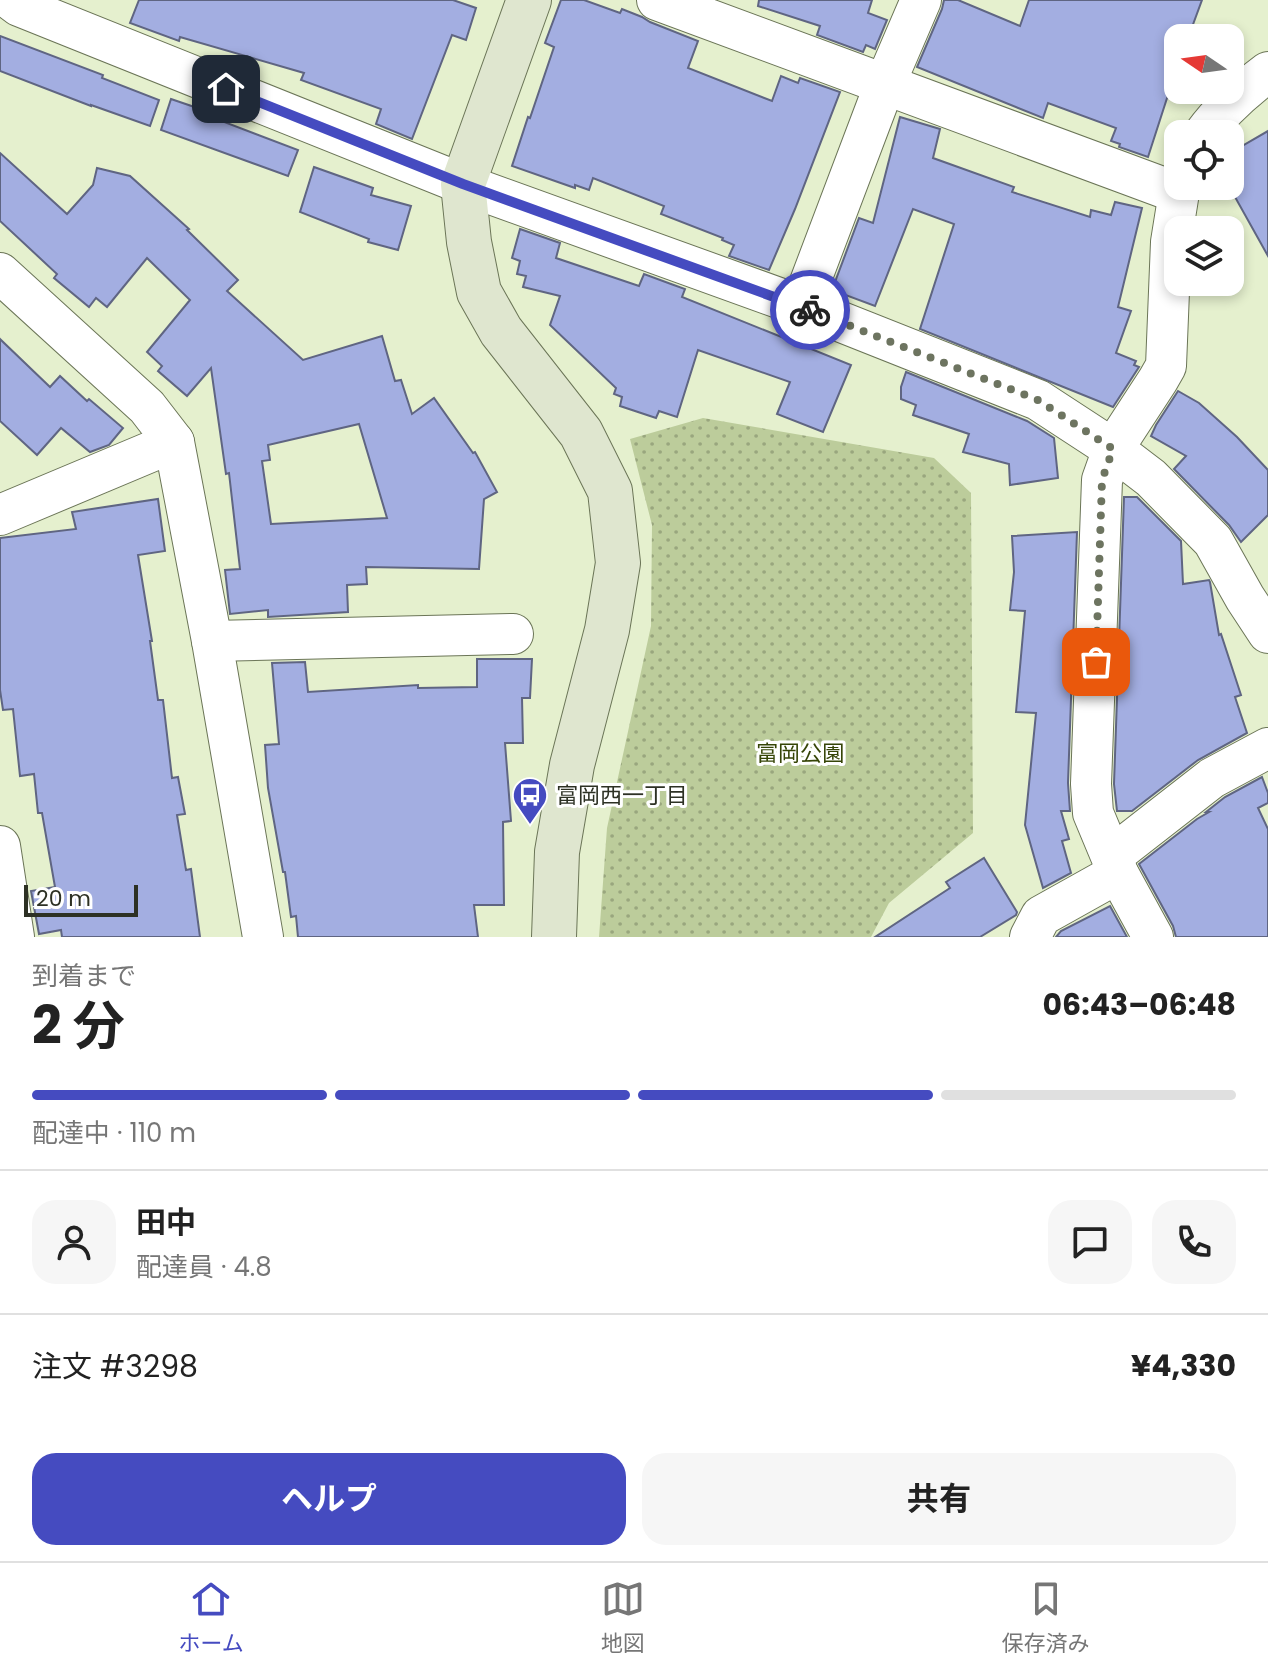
<!DOCTYPE html>
<html lang="ja">
<head>
<meta charset="utf-8">
<style>
  body { margin:0; font-family:Poppins,"Noto Sans JP",sans-serif; background:#f6f6f6; color:#222; height:100vh; display:flex; flex-direction:column; font-size:30px; white-space:nowrap }
  * { box-sizing:border-box; margin:0 }
  p { font-size:26px; color:#767676 }
  .icon { flex:none; width:44px; height:44px; fill:none; stroke:currentColor; stroke-width:2; stroke-linecap:round; stroke-linejoin:round }
  .map { position:relative; height:937px; overflow:hidden }
  .details { display:flex; flex-direction:column; background:#fff; flex:1 }
  .details>* { flex:none }
  .needle { width:52px; rotate:283deg }
  .buttons { position:absolute; left:1164px; top:24px; display:grid; gap:16px }
  .buttons a { display:grid; place-items:center; width:80px; height:80px; border-radius:16px; background:#fff; box-shadow:0 4px 12px #0003; font-size:40px }
  .scale { position:absolute; left:24px; bottom:20px; width:114px; box-sizing:border-box; padding-left:8px; border:4px solid #2d3124; border-top:0; font-size:22px; line-height:28px; white-space:nowrap; color:#2d3124; -webkit-text-stroke:6px #fff; paint-order:stroke }
  .pin { position:absolute; display:grid; place-items:center; width:68px; height:68px; color:#fff; margin:-34px; border-radius:16px; box-shadow:0 4px 12px #0006 }
  .courier { position:absolute; display:grid; place-items:center; width:80px; height:80px; margin:-40px; border:6px solid #454bc0; border-radius:50%; background:#fff; color:#222; box-shadow:0 2px 10px #0007 }
  .overview em { font-style:normal; font-weight:700 }
  .overview div { display:flex; flex-direction:column-reverse }
  .overview { display:flex; align-items:center; justify-content:space-between; height:136px; padding:0 32px }
  h1 { font-size:52px; font-weight:700; line-height:60px }
  .bar { display:grid; grid-template-columns:repeat(4,1fr); gap:12px 8px; align-content:center; height:96px; padding:0 32px }
  .bar i { height:10px; border-radius:6px; background:#e0e0e0 }
  .bar .on { background:#454bc0 }
  .bar p { grid-column:span 4 }
  .line { display:flex; align-items:center; gap:20px; padding:0 32px; border-top:2px solid #e0e0e0 }
  .line div { flex:1 }
  .round { display:grid; place-items:center; flex:none; width:84px; height:84px; border-radius:24px; background:#f6f6f6 }
  .action { display:flex; gap:16px; margin-top:auto; padding:16px 32px }
  .action a { flex:1; height:92px; border-radius:24px; background:#454bc0; color:#fff; font-size:32px; font-weight:700; line-height:92px; text-align:center }
  .action a+a { background:#f6f6f6; color:#222 }
  .dock { display:flex; justify-content:space-around; align-items:center; height:112px; border-top:2px solid #e0e0e0; background:#fff; font-size:22px; color:#767676 }
  .dock a { display:grid; justify-items:center; gap:4px }
  .dock .on { color:#454bc0 }
  .map>svg:first-child { display:block }
  .grass { fill:url(#grass-dots) }
  .building { fill:#a3aee1; stroke:#5f6582; stroke-width:2; fill-rule:evenodd }
  .lines { fill:none; stroke-linecap:round; stroke-linejoin:round }
  .street-casing { stroke:#6b7557; stroke-width:42 }
  .secondary-casing { stroke:#6b7557; stroke-width:46 }
  .street { stroke:#fff; stroke-width:40 }
  .secondary { stroke:#dfe6cf; stroke-width:44 }
  .done { stroke:#6d7460; stroke-width:8; stroke-dasharray:0 14.4 }
  .route { stroke:#454bc0; stroke-width:10 }
  .labels { text-anchor:middle; stroke-width:6; stroke-linejoin:round; paint-order:stroke }
  .park-label { font-size:22px; fill:#364507; stroke:#fff }
  .poi-label { font-size:22px; fill:#2d3124; stroke:#fff; text-anchor:start }
</style>
</head>
<body>
<div class="map">
<svg width="1268" height="937" viewBox="0 0 1268 937">
  <defs>
    <pattern id="grass-dots" width="8" height="8" patternUnits="userSpaceOnUse" patternTransform="scale(2)"><rect width="8" height="8" fill="#bccc9b"/><path d="M2 2h.1M6 6h.1" fill="none" stroke="#99a67e" stroke-width="1.8" stroke-linecap="round"/></pattern>
  </defs>
  <rect width="100%" height="100%" fill="#e5f0ce"/>
  <path class="grass" d="M703,418l231,40 37,35 2,340 -84,70 -18,34h-272l8,-109 44,-202 1,-101 -22,-86z"/>
  <g class="building">
    <path d="M139,0h314l23,8 -10,32 -14,-5 -40,104 -36,-15 5,-15 -80,-29 3,-7 -124,-36 -1,4 -49,-18z"/>
    <path d="M561,0h23l36,13 2,-4 20,8 8,5 48,19 -10,27 84,33 9,-25 17,7 2,-5 40,14 -45,117 -26,61 -40,-14 5,-11 -12,-5 1,-2 -62,-24 3,-8 -71,-28 -4,12 -14,-5v3l-63,-22 16,-49 2,1 24,-71 -9,-4z"/>
    <path d="M759,0h113l-4,13 19,7 -12,29 -9,-4 -3,7 -46,-17 3,-9 -62,-20z"/>
    <path d="M944,0h14l62,26 9,-26h173l-14,38h-10v26l-30,93 -29,-10 1,-3 -9,-3 5,-13 -68,-25 -5,15 -126,-51 25,-58z"/>
    <path d="M0,36l103,39 -1,3 57,22 -9,26 -59,-21v1l-91,-35z"/>
    <path d="M171,99l41,14 -1,4 87,33 -10,26 -127,-46z"/>
    <path d="M900,117l40,12 -7,29 81,29 -2,5 78,25 1,-7 20,5 4,-13 27,6 -24,99 13,4 -15,42 20,8 -2,4 5,2 -26,40 -193,-78 34,-105 -41,-15 -38,97 -43,-16 27,-72 14,5z"/>
    <path d="M1268,131v125l-38,-68v-35z"/>
    <path d="M0,153l67,61 26,-29 4,-17 33,8 59,53 -2,1 51,50 -11,11 76,69 79,-24 13,45 6,-1 11,34 22,-16 39,55 2,-1 22,40 -13,7 -5,70 -113,-2 1,17 -20,1 1,27 -80,5v-7l-38,4 -5,-44 15,-1 -11,-96 -3,1 -15,-106 -24,28 -29,-25 4,-5 -15,-14 43,-52 -43,-42 -40,49 -11,-9 -7,9 -35,-29 3,-4 -57,-53zM359,424l28,94 -116,6 -9,-63 8,-1 -2,-15z"/>
    <path d="M314,167l59,21 -2,7 40,11 -13,44 -30,-8 1,-3 -69,-27z"/>
    <path d="M520,229l40,14 -4,15 83,28 5,-12 27,10 14,5 -3,8 169,68 -28,67 -46,-18 13,-32 -92,-32 -21,67 -18,-6 -3,7 -36,-12 2,-9 -8,-3 2,-6 -66,-63 10,-29 -37,-9 3,-11 -9,-2 3,-13 -8,-3z"/>
    <path d="M0,339l50,48 10,-11 27,25 2,-2 34,29 -14,17 -19,7 -29,-24 -24,27 -37,-34z"/>
    <path d="M906,372l121,49 27,17 4,40 -48,7 -1,-21 -46,-12 6,-18 -56,-19 3,-10 -15,-6v-12z"/>
    <path d="M1178,391l21,12 38,34 31,33v45l-27,27 -12,-17 -55,-56 12,-13 -35,-20 5,-11z"/>
    <path d="M1124,497h13l44,44 2,43 26,-4 1,2 9,53 2,-1 20,61 -6,2 12,36 -49,27 -66,51h-15l-3,-27z"/>
    <path d="M158,499l7,52 -27,4 14,86h-2l8,59h5l9,78 6,-1 7,37 -8,1 9,55 5,-1 9,68h-138l-1,-7 -22,4 -8,-43 24,-4 -13,-74h-4l-4,-39 -14,2 -7,-67 -10,1 -3,-20v-152l76,-9 -4,-17z"/>
    <path d="M1077,532l-9,251 2,28h-9l8,28 -7,2 9,32 -28,15 -18,-63 11,-112 -20,-1 9,-101 -15,-1 4,-38 -2,-36z"/>
    <path d="M477,659h55l-2,39h-8l1,45h-18l6,78 -8,1 1,83h-30l4,32h-180l-2,-21 -5,1 -6,-45h-2l-15,-84 -3,-43 14,-1 -7,-81 33,-1 3,30 110,-7v3l59,-1z"/>
    <path d="M1262,777l6,16v10l-10,5 10,21v108h-92l-3,-11 -34,-62 58,-45 12,-7h-3l19,-15z"/>
    <path d="M984,858l33,54 -1,3 -36,22h-105l75,-49 -4,-6z"/>
    <path d="M1110,906l17,31h-71l5,-6z"/>
  </g>
  <g class="lines">
    <g class="street-casing">
      <g id="street">
        <path d="M11,0l8,6 444,178 338,122 237,94 75,49 38,29 62,63 32,57 23,35"/>
        <path d="M657,0l521,193"/>
        <path d="M1204,134c18,-25 40,-44 64,-62"/>
        <path d="M0,273l147,134 27,35 38,199 51,296"/>
        <path d="M801,306l84,-222 36,-84"/>
        <path d="M0,515l174,-73"/>
        <path d="M212,641l301,-7"/>
        <path d="M0,846l14,91"/>
        <path d="M1112,856l100,-78 56,-30"/>
        <path d="M1030,937l11,-21 77,-43"/>
        <path d="M1153,937l-35,-64 -25,-60 -2,-29 11,-304 11,-31 45,-69 8,-14 5,-124 9,-56"/>
      </g>
    </g>
    <g class="secondary-casing">
      <path id="secondary" d="M529,0l-66,184 6,58 10,50 22,39 80,102 29,58 8,72 -11,67 -35,135 -15,87 -3,85"/>
    </g>
    <use href="#street" class="street"/>
    <use href="#secondary" class="secondary"/>
  </g>
  <g class="lines">
    <path class="done" d="M810,310l228,90 75,49 -11,31 -6,182"/>
    <path class="route" d="M226,89l237,95 347,126"/>
  </g>
  <defs>
    <g id="bus-pin" transform="scale(1.8)"><path d="M0 17L-7.5 6A9.5 9.5 0 1 1 7.5 6Z" fill="#454bc0" stroke="#fff"/><path d="M-5-6H5V4H4V6H2V4H-2V6H-4V4H-5ZM-3.5-4V0h7V-4ZM-3.5 1.2v1.5H-2V1.2ZM2 1.2v1.5H3.5V1.2Z" fill="#fff"/></g>
  </defs>
  <g fill-rule="evenodd">
    <use href="#bus-pin" x="530" y="795"/>
  </g>
  <g class="labels">
    <g class="park-label">
      <text x="800" y="761">富岡公園</text>
    </g>
    <g class="poi-label">
      <text x="556" y="803">富岡西一丁目</text>
    </g>
  </g>
</svg>
<div class="buttons">
<a><svg class="needle" viewBox="-14 -14 28 28"><path d="M0-13l5 13h-10z" fill="#e53935"/><path d="M0 13l5-13h-10z" fill="#767676"/></svg></a>
<a><svg class="icon" aria-label="locate" viewBox="0 0 24 24"><circle cx="12" cy="12" r="6"/><path d="M12 2v4M12 18v4M2 12h4M18 12h4"/></svg></a>
<a><svg class="icon" aria-label="layers" viewBox="0 0 24 24"><path d="M12 4l9 5-9 5-9-5zM3 14l9 5 9-5"/></svg></a>
</div>
<div class="scale">20 m</div>
<div class="pin" style="left:1096px;top:662px;background:#ea580c"><svg class="icon" aria-label="bag" viewBox="0 0 24 24"><path d="M5 8h14l-1 12H6zM9 8a3 3 0 0 1 6 0"/></svg></div>
<div class="pin" style="left:226px;top:89px;background:#1f2937"><svg class="icon" aria-label="home" viewBox="0 0 24 24"><path d="M3 11l9-7 9 7M6 9v11h12V9"/></svg></div>
<div class="courier" style="left:810px;top:310px"><svg class="icon" aria-label="bike" viewBox="0 0 24 24"><circle cx="6" cy="16" r="4"/><circle cx="18" cy="16" r="4"/><path d="M6 16l4-8h5l3 8M10 8l3 8H6M13 5h3"/></svg></div>
</div>
<section class="details">
<div class="overview"><div><h1>2 分</h1><p>到着まで</p></div><em>06:43–06:48</em></div>
<div class="bar"><i class="on"></i><i class="on"></i><i class="on"></i><i></i><p>配達中 · 110 m</p></div>
<div class="line" style="height:144px"><a class="round"><svg class="icon" aria-label="person" viewBox="0 0 24 24"><circle cx="12" cy="8" r="4"/><path d="M4 21q1-7 8-7t8 7"/></svg></a><div><b>田中</b><p>配達員 · 4.8</p></div><a class="round"><svg class="icon" aria-label="chat" viewBox="0 0 24 24"><path d="M4 5h16v11H9l-5 4z"/></svg></a><a class="round"><svg class="icon" aria-label="phone" viewBox="0 0 24 24"><path d="M5 4h4l2 5-3 2q2 4 5 5l2-3 5 2v4C11 20 4 13 5 4z"/></svg></a></div>
<div class="line" style="height:104px"><div>注文 #3298</div><b>¥4,330</b></div>
<div class="action"><a>ヘルプ</a><a>共有</a></div>
</section>
<nav class="dock">
<a class="on"><svg class="icon" aria-label="home" viewBox="0 0 24 24"><path d="M3 11l9-7 9 7M6 9v11h12V9"/></svg>ホーム</a>
<a><svg class="icon" aria-label="map" viewBox="0 0 24 24"><path d="M3 6l6-2 6 2 6-2v14l-6 2-6-2-6 2zM9 4v14M15 6v14"/></svg>地図</a>
<a><svg class="icon" aria-label="saved" viewBox="0 0 24 24"><path d="M7 4h10v16l-5-4-5 4z"/></svg>保存済み</a>
</nav>
</body>
</html>
